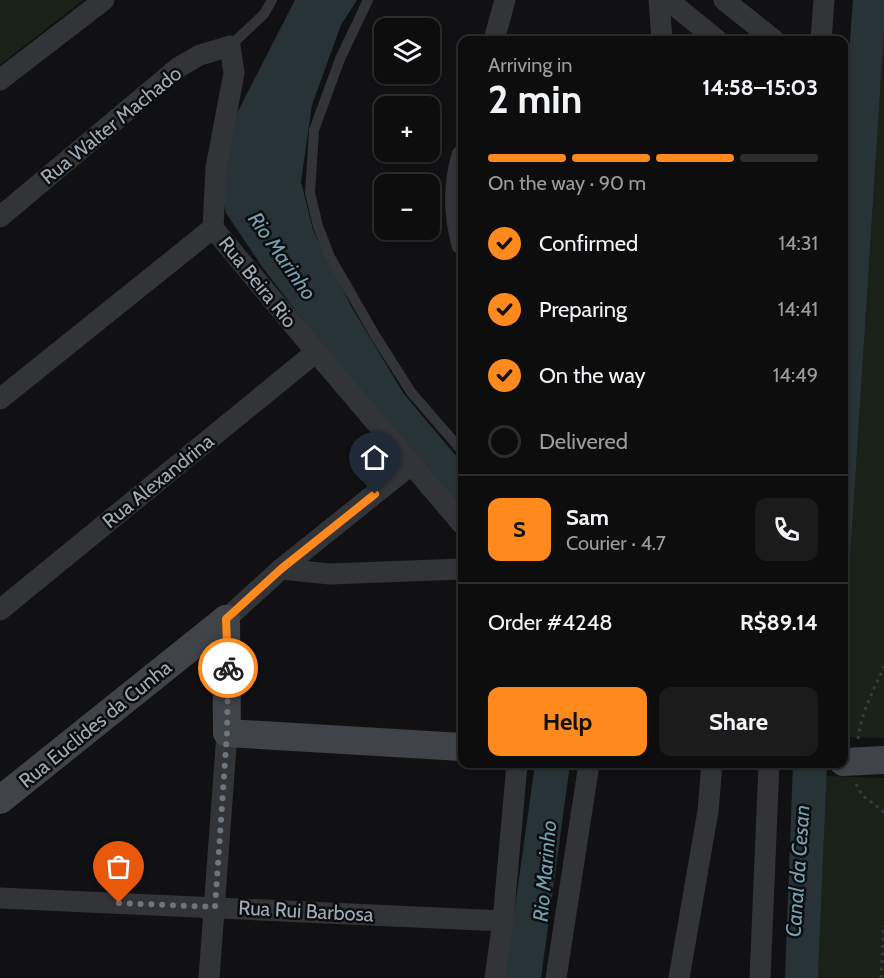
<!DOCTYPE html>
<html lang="en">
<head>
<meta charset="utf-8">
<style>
  body { margin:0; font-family:Cabin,sans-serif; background:#1b1b1c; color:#f1f3f6; height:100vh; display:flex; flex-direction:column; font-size:22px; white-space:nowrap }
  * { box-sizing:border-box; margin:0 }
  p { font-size:20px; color:#9a9c9e }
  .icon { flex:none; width:33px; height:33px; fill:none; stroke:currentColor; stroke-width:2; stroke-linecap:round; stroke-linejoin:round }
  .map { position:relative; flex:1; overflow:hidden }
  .details { position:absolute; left:458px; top:36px; width:390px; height:732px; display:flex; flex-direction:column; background:#0d0d0e; border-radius:12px; box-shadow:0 2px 4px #0004,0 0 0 2px #2d2d2e }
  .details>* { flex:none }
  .buttons { position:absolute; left:374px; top:18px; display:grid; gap:12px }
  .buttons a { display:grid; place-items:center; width:66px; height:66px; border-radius:12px; background:#0d0d0e; box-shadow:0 2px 4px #0004,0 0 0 2px #2d2d2e; font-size:30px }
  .pin { position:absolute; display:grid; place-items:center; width:51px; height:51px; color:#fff; margin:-62px -26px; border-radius:50% 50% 50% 0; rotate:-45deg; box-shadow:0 0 6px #0007 }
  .pin .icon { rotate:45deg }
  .courier { position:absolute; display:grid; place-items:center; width:60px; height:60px; margin:-30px; border:4px solid #fe8a1e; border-radius:50%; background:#fff; color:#222; box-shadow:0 2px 8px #0007 }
  .summary em { font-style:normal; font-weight:800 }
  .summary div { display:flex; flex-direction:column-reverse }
  .summary { display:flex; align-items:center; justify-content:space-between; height:102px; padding:0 30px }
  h1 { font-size:39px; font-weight:800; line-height:45px }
  .bar { display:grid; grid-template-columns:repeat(4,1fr); gap:9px 6px; align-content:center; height:72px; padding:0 30px }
  .bar i { height:8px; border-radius:4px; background:#2d2d2e }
  .bar .on { background:#fe8a1e }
  .bar p { grid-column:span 4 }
  .line { display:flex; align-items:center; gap:15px; padding:0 30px; border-top:2px solid #2d2d2e }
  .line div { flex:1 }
  .round { display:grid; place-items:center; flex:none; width:63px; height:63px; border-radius:12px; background:#1b1b1c }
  ol { padding:0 30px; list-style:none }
  li { display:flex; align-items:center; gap:18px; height:66px }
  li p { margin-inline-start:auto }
  li .icon { padding:6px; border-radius:50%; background:#fe8a1e; color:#111; stroke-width:4 }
  li:last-child { color:#9a9c9e }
  li i { width:33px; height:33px; border:3px solid #2d2d2e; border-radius:50% }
  .action { display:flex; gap:12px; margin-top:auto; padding:12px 30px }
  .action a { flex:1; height:69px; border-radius:12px; background:#fe8a1e; color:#111; font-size:24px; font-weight:800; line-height:69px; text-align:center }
  .action a+a { background:#1b1b1c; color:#f1f3f6 }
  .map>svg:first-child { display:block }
  .green { fill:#192119 }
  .water { fill:#273337 }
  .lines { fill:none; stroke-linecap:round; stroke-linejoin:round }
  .path { stroke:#383b3f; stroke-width:3; stroke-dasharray:3 4.5; stroke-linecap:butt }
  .lane { stroke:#323438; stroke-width:10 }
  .street { stroke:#323438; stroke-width:21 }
  .secondary { stroke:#404348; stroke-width:28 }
  .done { stroke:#6f757c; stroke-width:6; stroke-dasharray:0 10.8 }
  .route { stroke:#fe8a1e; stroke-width:8 }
  .labels { text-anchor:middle; stroke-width:5; stroke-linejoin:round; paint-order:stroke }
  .street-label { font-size:20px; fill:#a1abb5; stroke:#0c0d0e }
  .water-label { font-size:21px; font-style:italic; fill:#75a1b3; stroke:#0c0d0e }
</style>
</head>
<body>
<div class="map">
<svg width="884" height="978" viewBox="0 0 884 978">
  <rect width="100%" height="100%" fill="#111113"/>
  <g class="green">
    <path d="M0,0h83l-83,65z"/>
    <path d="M884,32v706l-41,-1v-118l7,-59z"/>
    <path d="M826,776l58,2v200h-66z"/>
  </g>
  <g class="water">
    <path d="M295,0h62l-16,25 -29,80 -11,77 12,48 39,78 52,86 58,69v46l-65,-66 -134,-175 -37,-55 -6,-27 15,-69z"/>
    <path d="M853,0h31v32l-34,528 -7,59v-482z"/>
    <path d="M535,764h35l-29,214h-36z"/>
    <path d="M793,764h34l-9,214h-33z"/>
  </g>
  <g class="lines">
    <g class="path">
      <path d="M858,739c3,-26 15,-48 26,-72"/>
      <path d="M856,784l6,11 22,17"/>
      <path d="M881,978l3,-53"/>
    </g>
    <g class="lane">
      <path d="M368,0l-28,59 -26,71 -4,63 8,33 12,31 46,80 35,55 51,59"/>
      <path d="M230,46l34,-32 8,-14"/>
    </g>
    <g class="street">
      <path d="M659,0l3,40"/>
      <path d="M668,0l49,40"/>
      <path d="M724,0l50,40"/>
      <path d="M494,40l11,-40"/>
      <path d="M821,40l3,-40"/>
      <path d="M0,80l104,-80"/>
      <path d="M462,155c-9,30 -8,60 0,90"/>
      <path d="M0,217l179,-150 21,-12 30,-9 4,27 -18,95 -3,60 103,124 146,172"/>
      <path d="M0,399l213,-171"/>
      <path d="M281,569l49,5 132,-5"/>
      <path d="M0,610l316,-258"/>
      <path d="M226,619l55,-50 131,-105"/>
      <path d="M0,898l503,23"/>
      <path d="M209,978l18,-245"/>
      <path d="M495,978l8,-57 14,-157"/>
      <path d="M556,978l33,-214"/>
      <path d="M679,978l29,-167 4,-47"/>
      <path d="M760,978l9,-214"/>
    </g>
    <g class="secondary">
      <path d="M226,619l1,114 235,14"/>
      <path d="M843,762l41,-2"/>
      <path d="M0,800l226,-181"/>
    </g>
  </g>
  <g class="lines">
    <path class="done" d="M119,903l96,4 12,-174 1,-65"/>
    <path class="route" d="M228,668l-2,-49 55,-50 94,-75"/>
  </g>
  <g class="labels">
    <g class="street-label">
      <text transform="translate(111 125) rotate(-39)" y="7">Rua Walter Machado</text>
      <text transform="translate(258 282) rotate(51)" y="7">Rua Beira Rio</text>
      <text transform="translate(158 481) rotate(-39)" y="7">Rua Alexandrina</text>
      <text transform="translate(95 724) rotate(-39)" y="7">Rua Euclides da Cunha</text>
      <text transform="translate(306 911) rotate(3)" y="7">Rua Rui Barbosa</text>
    </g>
    <g class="water-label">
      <text transform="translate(282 256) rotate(55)" y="7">Rio Marinho</text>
      <text transform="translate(545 871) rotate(-85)" y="7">Rio Marinho</text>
      <text transform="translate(798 871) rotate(-86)" y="7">Canal da Cesan</text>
    </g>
  </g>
</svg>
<div class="buttons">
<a><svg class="icon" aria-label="layers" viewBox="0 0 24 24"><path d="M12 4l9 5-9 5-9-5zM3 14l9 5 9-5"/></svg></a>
<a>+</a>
<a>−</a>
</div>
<div class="pin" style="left:119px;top:903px;background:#ea580c"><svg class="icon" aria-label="bag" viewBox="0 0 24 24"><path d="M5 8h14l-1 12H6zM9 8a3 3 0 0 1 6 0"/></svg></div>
<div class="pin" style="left:375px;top:494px;background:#1f2937"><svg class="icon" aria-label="home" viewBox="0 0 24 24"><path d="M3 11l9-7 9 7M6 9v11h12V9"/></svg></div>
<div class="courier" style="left:228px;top:668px"><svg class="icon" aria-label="bike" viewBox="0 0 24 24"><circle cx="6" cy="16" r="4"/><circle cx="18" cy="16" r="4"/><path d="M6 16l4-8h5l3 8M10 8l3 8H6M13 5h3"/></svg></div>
<section class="details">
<div class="summary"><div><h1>2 min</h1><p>Arriving in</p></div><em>14:58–15:03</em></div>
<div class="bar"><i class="on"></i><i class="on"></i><i class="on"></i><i></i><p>On the way · 90 m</p></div>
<ol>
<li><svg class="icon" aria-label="check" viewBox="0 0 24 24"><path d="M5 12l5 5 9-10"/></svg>Confirmed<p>14:31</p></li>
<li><svg class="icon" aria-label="check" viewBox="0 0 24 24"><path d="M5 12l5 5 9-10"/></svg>Preparing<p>14:41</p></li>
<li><svg class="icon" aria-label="check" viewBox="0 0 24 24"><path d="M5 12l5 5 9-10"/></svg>On the way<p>14:49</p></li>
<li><i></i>Delivered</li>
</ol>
<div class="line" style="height:108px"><b class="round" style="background:#fe8a1e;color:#111">S</b><div><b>Sam</b><p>Courier · 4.7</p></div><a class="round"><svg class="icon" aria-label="phone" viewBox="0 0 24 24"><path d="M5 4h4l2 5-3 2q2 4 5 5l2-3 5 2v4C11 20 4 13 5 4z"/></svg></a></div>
<div class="line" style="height:78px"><div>Order #4248</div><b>R$89.14</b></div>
<div class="action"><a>Help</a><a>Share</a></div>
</section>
</div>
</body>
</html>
